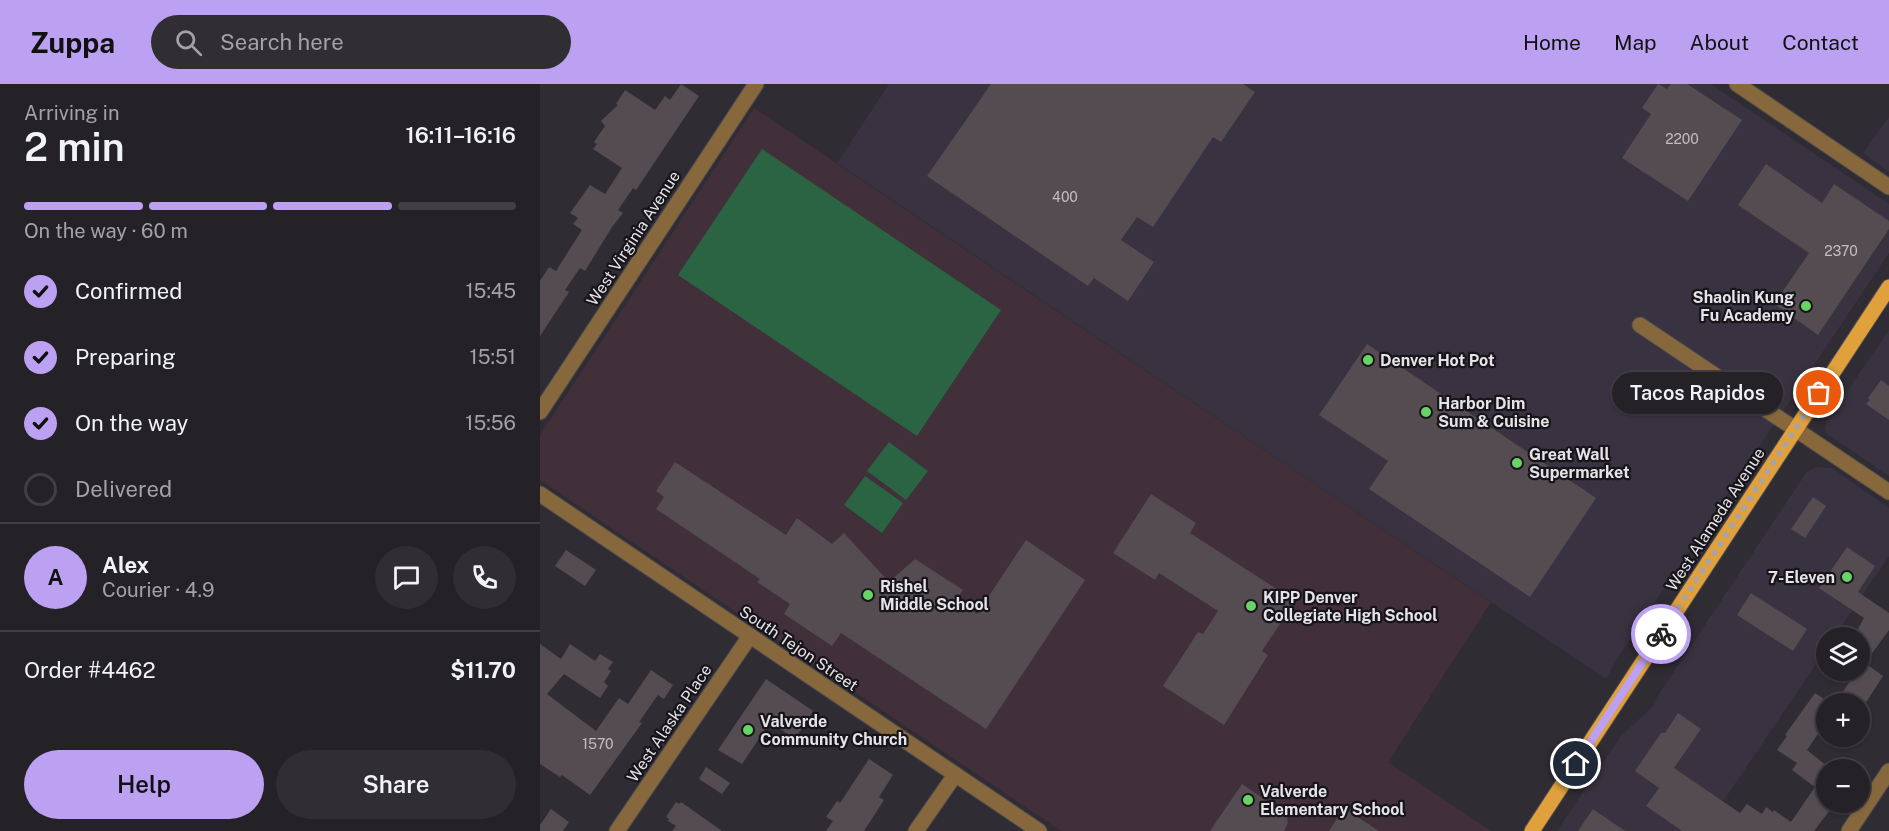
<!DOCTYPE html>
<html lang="en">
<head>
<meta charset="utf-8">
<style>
  body { margin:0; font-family:"Public Sans",sans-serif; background:#302e33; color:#f1f3f6; height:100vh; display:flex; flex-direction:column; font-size:22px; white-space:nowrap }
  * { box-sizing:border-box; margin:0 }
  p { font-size:20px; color:#a3a3a7 }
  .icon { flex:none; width:33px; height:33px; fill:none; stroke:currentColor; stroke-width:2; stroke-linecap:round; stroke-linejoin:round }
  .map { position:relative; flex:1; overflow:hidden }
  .drawer { display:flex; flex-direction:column; background:#242127; width:540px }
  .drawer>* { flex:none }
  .buttons { position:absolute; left:1276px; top:543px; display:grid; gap:12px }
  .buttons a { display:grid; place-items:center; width:54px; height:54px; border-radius:50%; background:#242127; box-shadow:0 2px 4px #0004,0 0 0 2px #413e44; font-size:30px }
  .pin { position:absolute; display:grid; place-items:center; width:51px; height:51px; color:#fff; margin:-26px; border:3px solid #fff; border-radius:50%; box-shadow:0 2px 6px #0007 }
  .courier { position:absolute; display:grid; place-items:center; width:60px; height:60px; margin:-30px; border:4px solid #bca0f2; border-radius:50%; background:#fff; color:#222; box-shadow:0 2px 8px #0007 }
  .bubble { position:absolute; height:42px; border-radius:21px; background:#242127; box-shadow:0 2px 4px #0004,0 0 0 2px #413e44; font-size:20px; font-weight:600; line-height:42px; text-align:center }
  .head em { font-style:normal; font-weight:600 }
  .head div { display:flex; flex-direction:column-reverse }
  .head { display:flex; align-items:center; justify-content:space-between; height:102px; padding:0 24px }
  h1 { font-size:39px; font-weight:600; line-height:45px }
  .bar { display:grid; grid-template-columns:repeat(4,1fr); gap:9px 6px; align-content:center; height:72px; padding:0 24px }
  .bar i { height:8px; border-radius:4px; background:#413e44 }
  .bar .current { background:#bca0f2 }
  .bar p { grid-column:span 4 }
  .line { display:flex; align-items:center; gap:15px; padding:0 24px; border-top:2px solid #413e44 }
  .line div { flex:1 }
  .round { display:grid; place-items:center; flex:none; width:63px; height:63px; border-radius:32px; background:#302e33 }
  ol { padding:0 24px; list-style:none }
  li { display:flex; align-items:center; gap:18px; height:66px }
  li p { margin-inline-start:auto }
  li .icon { padding:6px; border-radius:50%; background:#bca0f2; color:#111; stroke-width:4 }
  li:last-child { color:#a3a3a7 }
  li i { width:33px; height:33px; border:3px solid #413e44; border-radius:50% }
  .cta { display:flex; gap:12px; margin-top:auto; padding:12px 24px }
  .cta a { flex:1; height:69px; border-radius:36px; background:#bca0f2; color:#111; font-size:24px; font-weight:600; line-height:69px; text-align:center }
  .cta a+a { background:#302e33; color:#f1f3f6 }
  header { display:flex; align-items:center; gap:36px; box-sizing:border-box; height:84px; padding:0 30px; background:#bca0f2; color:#111 }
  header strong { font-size:28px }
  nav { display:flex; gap:33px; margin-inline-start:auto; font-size:21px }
  .search { width:420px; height:54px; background:#302e33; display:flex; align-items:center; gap:15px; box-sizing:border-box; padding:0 21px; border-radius:33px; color:#a3a3a7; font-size:22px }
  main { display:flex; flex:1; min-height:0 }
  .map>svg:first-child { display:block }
  .built { fill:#393240 }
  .education { fill:#412f39 }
  .green { fill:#2a6442 }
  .building { fill:#554c51 }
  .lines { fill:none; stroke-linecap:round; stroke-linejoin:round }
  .minor-casing { stroke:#4d4951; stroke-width:17 }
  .major-casing { stroke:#4d4951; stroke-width:17 }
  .minor { stroke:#87683c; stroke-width:15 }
  .major { stroke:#e0a03b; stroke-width:15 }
  .done { stroke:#a6a3a9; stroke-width:6; stroke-dasharray:0 10.8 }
  .route { stroke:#bca0f2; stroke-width:8 }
  .poi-dot { fill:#68d465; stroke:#171519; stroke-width:2 }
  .labels { text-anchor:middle; stroke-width:4.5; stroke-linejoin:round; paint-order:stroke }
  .number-label { font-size:14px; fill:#c1bdc2 }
  .street-label { font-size:16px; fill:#e5e3e8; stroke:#171519 }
  .poi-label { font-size:16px; font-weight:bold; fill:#e5e3e8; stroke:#171519; text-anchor:start }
</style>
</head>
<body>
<header>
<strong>Zuppa</strong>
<div class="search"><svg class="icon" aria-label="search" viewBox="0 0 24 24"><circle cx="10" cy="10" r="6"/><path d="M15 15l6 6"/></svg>Search here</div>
<nav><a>Home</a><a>Map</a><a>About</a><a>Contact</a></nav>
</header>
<main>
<section class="drawer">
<div class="head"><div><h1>2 min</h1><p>Arriving in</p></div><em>16:11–16:16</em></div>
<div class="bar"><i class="current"></i><i class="current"></i><i class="current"></i><i></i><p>On the way · 60 m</p></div>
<ol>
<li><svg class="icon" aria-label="check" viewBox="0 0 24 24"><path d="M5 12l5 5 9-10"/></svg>Confirmed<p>15:45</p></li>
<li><svg class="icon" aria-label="check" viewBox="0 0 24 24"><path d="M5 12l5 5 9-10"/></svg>Preparing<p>15:51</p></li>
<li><svg class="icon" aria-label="check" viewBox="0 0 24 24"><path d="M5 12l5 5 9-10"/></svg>On the way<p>15:56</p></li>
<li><i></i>Delivered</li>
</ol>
<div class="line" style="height:108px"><b class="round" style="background:#bca0f2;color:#111">A</b><div><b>Alex</b><p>Courier · 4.9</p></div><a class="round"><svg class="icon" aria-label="chat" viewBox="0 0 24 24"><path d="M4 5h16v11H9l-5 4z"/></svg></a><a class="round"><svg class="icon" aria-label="phone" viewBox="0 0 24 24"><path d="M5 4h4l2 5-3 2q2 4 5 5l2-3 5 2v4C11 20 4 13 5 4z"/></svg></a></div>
<div class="line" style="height:78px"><div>Order #4462</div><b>$11.70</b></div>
<div class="cta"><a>Help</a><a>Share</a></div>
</section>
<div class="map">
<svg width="1349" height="747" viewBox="0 0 1349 747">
  <rect width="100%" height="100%" fill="#302c34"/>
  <g class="built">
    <path d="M349,0h822l178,120v49l-274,409 -9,17 -769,-516z"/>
    <path d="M1349,33v55l-26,-19z"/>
    <path d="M1349,246v146l-62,-42 -2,-4 1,-8z"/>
    <path d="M1275,383l17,1 57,40v48l-55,81 -7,1v10l-124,183h-146l63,-94 34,-32 3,-8 149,-224z"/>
  </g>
  <path class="education" d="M214,24l737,494 -103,160 103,69h-430l-521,-351v-45z"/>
  <g class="green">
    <path d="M222,65l239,161 -84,126 -239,-161z"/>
    <path d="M349,358l39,29 -22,29 -39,-29z"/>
    <path d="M325,392l38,27 -21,30 -38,-28z"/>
  </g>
  <g class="building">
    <path d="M141,0l18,12 -63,94 -3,-2 -15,22 5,3 -11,14 -27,44 -5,-3 -15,22 4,2 -29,44v-55l9,-14 7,4 26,-41 -9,-6 5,-6 -8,-5 20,-28 15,9 17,-26 -29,-19 4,-5 -3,-2 11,-16 -4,-5 17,-16 -2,-1 9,-14 30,20 10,-14 5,4z"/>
    <path d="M451,0h252l12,8 -34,50 -8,-5 -60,90 -16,-10 -16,23 33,22 -26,39 -34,-23 -6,8 -161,-110z"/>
    <path d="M1118,0l9,5 4,-5h16l55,36 -54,81 -66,-43 29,-44 -9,-6z"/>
    <path d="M1226,80l56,39 12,-19 55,37v8l-71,106 -44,-31 35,-51 -71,-48z"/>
    <path d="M827,260l229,154 -66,99 -161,-108 19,-28 -69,-46z"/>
    <path d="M1341,296l8,6v34l-23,-16 4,-4 -2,-2z"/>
    <path d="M135,378l111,73 11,-17 35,26 12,-11 45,49 26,-23 48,31 -7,10 21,14 49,-74 59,40 -99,149 -145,-96 -9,13 -48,-32 6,-10 -33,-22 3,-3 -104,-70 8,-12 -8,-6z"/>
    <path d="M611,410l45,29 -6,10 105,68 -33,50 6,4 -44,70 -61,-39 35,-54 5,2 15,-23 -59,-38 -4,7 -42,-27z"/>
    <path d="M1273,413l13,9 -21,32 -14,-9z"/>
    <path d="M1307,463l28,19 -17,26 31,21v17l-24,33 18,13 -18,28h-30l22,-34h3v-32h-7l11,-20 -45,-30z"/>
    <path d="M26,466l30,20 -11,16 -30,-20z"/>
    <path d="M1211,509l56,36 -14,22 -56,-36z"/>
    <path d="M0,560l21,15 9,-15 25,17 5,-7 13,8 -5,7 3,2 -7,11 4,4 -8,12 -36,-24 -17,20 49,37 23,-33 9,6 23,-34 22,15 -9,14 -6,-4 -3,4 -16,23 3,1 -52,72 -28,-20 -2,2 -20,-13z"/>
    <path d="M226,595l47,32 -18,28 -25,-17 -28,42 -24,-14z"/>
    <path d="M1275,609l12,8v31l-5,-4 -15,22 20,16v36h9l-22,29h-132l-36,-25 13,-18 -24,-17 26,-38h4l13,-20 23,16 -27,39 66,45 7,-9 15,10 4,-7 7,5 1,-2 17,12 24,-35 -23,-17 5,-7 -20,-13 10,-14 -2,-1z"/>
    <path d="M329,675l24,16 -14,22 5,3 -20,31h-38l7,-10 -7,-4 11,-16 3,2z"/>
    <path d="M166,683l24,16 -8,11 -23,-15z"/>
    <path d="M702,700l47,32 -2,3 1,4 -4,8h-74z"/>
    <path d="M136,718l3,2 2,-2 41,29h-50l4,-5 -8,-5 1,-2 -3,-2z"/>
    <path d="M804,724l35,23h-50z"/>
    <path d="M11,725l18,13 -6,9h-23v-6z"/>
    <path d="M1053,725l32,22h-47z"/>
  </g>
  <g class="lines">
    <g class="minor-casing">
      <g id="minor">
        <path d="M1197,0l152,103"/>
        <path d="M1100,241l249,167"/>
        <path d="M0,328l216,-328"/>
        <path d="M0,410l499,337"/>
        <path d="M77,747l133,-195"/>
        <path d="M376,747l39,-56"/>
        <path d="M1309,747l40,-60"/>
      </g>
    </g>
    <g class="major-casing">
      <path id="major" d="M992,747l357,-544"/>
    </g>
    <use href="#minor" class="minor"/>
    <use href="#major" class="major"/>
  </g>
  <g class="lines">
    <path class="done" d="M1121,550l158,-241"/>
    <path class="route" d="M1036,680l85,-130"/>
  </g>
  <g class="poi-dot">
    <circle cx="1266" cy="222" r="6"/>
    <circle cx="828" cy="276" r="6"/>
    <circle cx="886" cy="328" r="6"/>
    <circle cx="977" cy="379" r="6"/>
    <circle cx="1307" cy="493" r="6"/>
    <circle cx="328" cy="511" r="6"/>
    <circle cx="711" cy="522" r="6"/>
    <circle cx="208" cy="646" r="6"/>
    <circle cx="708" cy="716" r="6"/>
  </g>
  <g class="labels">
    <g class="number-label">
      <text x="1142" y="60">2200</text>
      <text x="525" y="118">400</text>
      <text x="1301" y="172">2370</text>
      <text x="58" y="665">1570</text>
    </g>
    <g class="street-label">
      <text transform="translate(93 154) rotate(-57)" y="6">West Virginia Avenue</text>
      <text transform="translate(1175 435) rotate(-57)" y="6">West Alameda Avenue</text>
      <text transform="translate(259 564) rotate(34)" y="6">South Tejon Street</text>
      <text transform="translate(129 639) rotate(-56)" y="6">West Alaska Place</text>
    </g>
    <g class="poi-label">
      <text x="1254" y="219" text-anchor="end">Shaolin Kung<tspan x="1254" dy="18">Fu Academy</tspan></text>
      <text x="840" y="282">Denver Hot Pot</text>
      <text x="898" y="325">Harbor Dim<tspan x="898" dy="18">Sum &amp; Cuisine</tspan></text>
      <text x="989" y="376">Great Wall<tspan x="989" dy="18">Supermarket</tspan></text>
      <text x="1295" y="499" text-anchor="end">7-Eleven</text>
      <text x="340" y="508">Rishel<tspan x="340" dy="18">Middle School</tspan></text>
      <text x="723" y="519">KIPP Denver<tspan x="723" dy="18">Collegiate High School</tspan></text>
      <text x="220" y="643">Valverde<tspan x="220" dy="18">Community Church</tspan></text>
      <text x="720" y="713">Valverde<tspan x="720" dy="18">Elementary School</tspan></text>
    </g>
  </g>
</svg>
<div class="buttons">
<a><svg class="icon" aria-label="layers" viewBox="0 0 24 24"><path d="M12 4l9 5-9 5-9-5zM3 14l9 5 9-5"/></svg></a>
<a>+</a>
<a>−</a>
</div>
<div class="pin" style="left:1279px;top:309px;background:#ea580c"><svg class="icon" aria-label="bag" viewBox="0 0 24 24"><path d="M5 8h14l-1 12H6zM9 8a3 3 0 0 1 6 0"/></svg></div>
<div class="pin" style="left:1036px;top:680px;background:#1f2937"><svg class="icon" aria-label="home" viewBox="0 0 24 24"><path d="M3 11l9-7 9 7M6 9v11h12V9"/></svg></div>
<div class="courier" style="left:1121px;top:550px"><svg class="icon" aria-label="bike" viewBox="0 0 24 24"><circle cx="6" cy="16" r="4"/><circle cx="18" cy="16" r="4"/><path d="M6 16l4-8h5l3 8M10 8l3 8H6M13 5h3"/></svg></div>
<div class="bubble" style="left:1072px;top:288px;width:171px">Tacos Rapidos</div>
</div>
</main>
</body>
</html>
